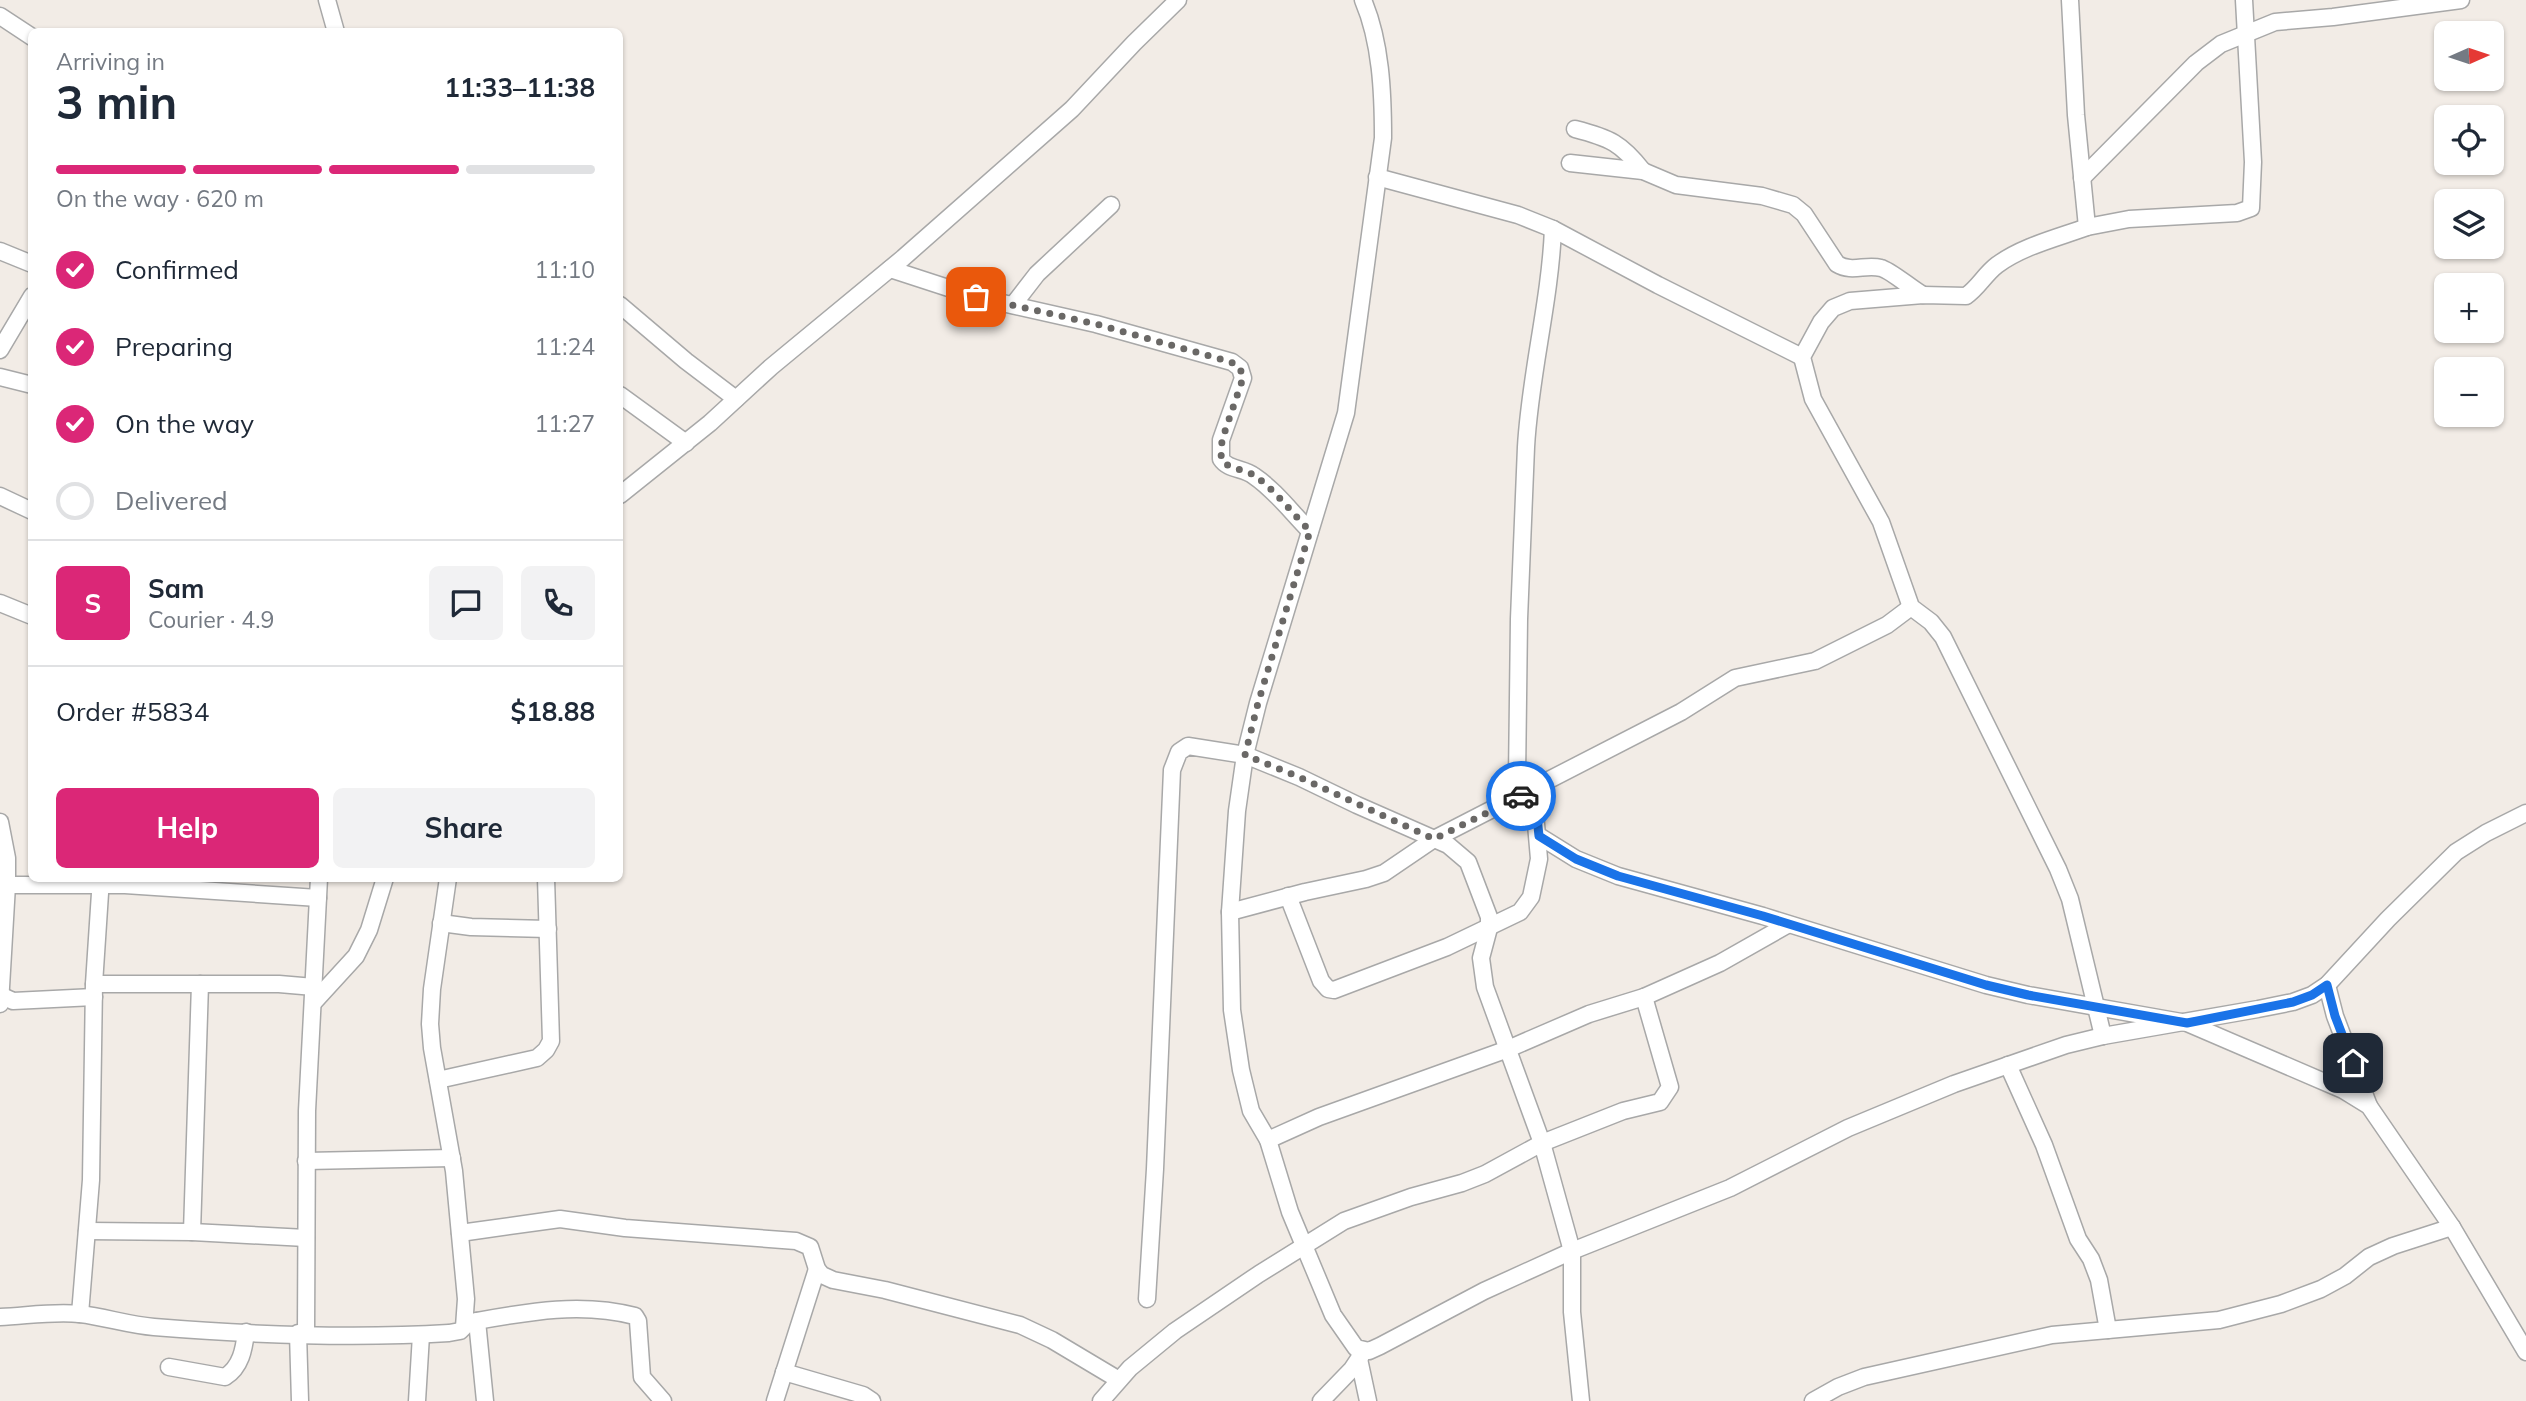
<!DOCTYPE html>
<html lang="en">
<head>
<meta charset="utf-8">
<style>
  body { margin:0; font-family:Mulish,sans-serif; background:#f2f2f3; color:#1f2937; height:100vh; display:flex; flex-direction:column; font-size:26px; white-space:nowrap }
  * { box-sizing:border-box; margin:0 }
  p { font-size:23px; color:#747a83 }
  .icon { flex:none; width:38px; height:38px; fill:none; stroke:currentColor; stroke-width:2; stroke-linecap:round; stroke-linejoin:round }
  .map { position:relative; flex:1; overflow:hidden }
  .panel { position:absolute; left:28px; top:28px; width:595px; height:854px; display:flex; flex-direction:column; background:#fff; border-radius:10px; box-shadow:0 2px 5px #0004 }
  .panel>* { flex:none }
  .needle { width:46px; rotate:87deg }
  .controls { position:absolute; left:2434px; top:21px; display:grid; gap:14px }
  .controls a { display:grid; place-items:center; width:70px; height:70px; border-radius:10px; background:#fff; box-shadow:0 2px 5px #0004; font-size:35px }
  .pin { position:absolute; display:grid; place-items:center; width:60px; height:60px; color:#fff; margin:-30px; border-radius:14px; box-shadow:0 4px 10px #0006 }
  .courier { position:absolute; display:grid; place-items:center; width:70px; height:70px; margin:-35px; border:5px solid #1a73e8; border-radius:50%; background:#fff; color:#222; box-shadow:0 2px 9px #0007 }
  .overview em { font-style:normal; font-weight:700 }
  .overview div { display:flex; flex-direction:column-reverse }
  .overview { display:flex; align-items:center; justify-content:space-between; height:119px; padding:0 28px }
  h1 { font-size:46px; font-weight:700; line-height:52px }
  .bar { display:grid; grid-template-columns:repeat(4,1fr); gap:10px 7px; align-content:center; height:84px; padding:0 28px }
  .bar i { height:9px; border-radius:5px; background:#e0e1e3 }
  .bar .active { background:#db2777 }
  .bar p { grid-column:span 4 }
  .line { display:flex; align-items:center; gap:18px; padding:0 28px; border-top:2px solid #e0e1e3 }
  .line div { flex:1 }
  .round { display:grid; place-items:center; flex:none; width:74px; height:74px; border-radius:10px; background:#f2f2f3 }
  ol { padding:0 28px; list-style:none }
  li { display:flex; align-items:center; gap:21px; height:77px }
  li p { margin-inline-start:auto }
  li .icon { padding:7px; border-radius:50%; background:#db2777; color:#fff; stroke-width:4 }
  li:last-child { color:#747a83 }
  li i { width:38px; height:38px; border:4px solid #e0e1e3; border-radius:50% }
  .button { display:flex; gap:14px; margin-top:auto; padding:14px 28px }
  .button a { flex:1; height:80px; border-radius:10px; background:#db2777; color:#fff; font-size:28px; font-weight:700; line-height:80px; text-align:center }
  .button a+a { background:#f2f2f3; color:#1f2937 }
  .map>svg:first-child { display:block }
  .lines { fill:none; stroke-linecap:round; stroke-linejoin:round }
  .minor-casing { stroke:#a8a8a8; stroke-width:19 }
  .minor { stroke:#fff; stroke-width:16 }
  .done { stroke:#6a6866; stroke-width:7; stroke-dasharray:0 12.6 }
  .route { stroke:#1a73e8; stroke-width:9 }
</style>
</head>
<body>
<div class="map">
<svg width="2526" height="1401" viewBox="0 0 2526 1401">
  <rect width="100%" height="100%" fill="#f2ece6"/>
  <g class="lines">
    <g class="minor-casing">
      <g id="minor">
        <path d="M327,0l9,32"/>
        <path d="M1363,0c18,42 20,93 20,138l-37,275 -88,290 -13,52 -8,56 -7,101 2,98 9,60 10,41 17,29 22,72 43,103 23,33 13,3 11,-5 104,-55 88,-40 158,-63 118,-60 106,-44 112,-39 37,-9 155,-27 35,-7 19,-7 15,-10 61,-66 68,-67 30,-19 40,-20"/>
        <path d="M2070,0l6,115 11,112 42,-8 108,-6 14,-5 2,-46 -9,-162"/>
        <path d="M0,16l32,21"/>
        <path d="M1575,129c35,9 46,14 68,42"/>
        <path d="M1570,163l73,8 33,14 86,11 31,9 11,9 33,50c15,9 28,0 44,4 9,2 31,21 42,27"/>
        <path d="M1377,177l141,38 35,14 105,56 144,72"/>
        <path d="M2082,178l114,-115 25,-19 54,-22 58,-5 128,-17"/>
        <path d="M2087,227c-30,11 -64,19 -90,38 -12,9 -19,23 -31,31l-43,-1 -73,6 -17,7 -12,14 -19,35 11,42 68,123 30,85 20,15 12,15 115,232 12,30 33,137"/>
        <path d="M0,251l32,13"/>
        <path d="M890,269l86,28 120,27 136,38 8,6 3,10 -22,62v19c7,11 23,9 33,17 21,14 38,37 56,55"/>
        <path d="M620,305l66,56 50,38"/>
        <path d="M1013,305l24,-31 74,-69"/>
        <path d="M0,350l32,-54"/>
        <path d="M0,377l32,8"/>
        <path d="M620,395l66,48"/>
        <path d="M620,495l90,-72 61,-56 132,-109 169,-149 62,-66 44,-43"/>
        <path d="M0,496l32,15"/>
        <path d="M0,603l32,13"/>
        <path d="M1523,795l-6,-17 2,-159 7,-172c4,-73 24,-145 27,-218"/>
        <path d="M0,822l7,36v27l-7,119"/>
        <path d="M1539,836l37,23 42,17 145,40 223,69 42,10 159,28 156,67 26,16 83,121 74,125"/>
        <path d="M7,885h118l193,13"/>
        <path d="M1288,896l33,85 7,8 6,1 113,-43 73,-35 11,-15 8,-38 -6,-70"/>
        <path d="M1230,912l75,-20 61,-13 18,-6 50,-34 247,-127 54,-34 80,-17 72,-36 24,-18"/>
        <path d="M441,923l30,4 77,2"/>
        <path d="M94,984h185l35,3"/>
        <path d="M2327,985l8,31 34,90"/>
        <path d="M0,995l13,6 81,-4"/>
        <path d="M313,1003l43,-47 13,-26 16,-52"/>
        <path d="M2008,1065l36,80 34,94 13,20 8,21 9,50"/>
        <path d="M438,1080l99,-22 9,-8 5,-9 -5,-163"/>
        <path d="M1268,1140l51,-23 189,-68 81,-35 55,-17 76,-34 67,-38"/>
        <path d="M306,1161l146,-3"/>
        <path d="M87,1231l105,1 114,6"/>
        <path d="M192,1232l8,-248"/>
        <path d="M460,1233l100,-14 65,9 171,13 14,6 7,22 5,6 11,5 52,10 135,35 32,15 67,40"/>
        <path d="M1147,1299l8,-130 17,-399 7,-18 9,-6 57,9 54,22 58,28 91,40 20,17 21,55v11l-8,30 4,29 57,156 30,108v61l9,89"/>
        <path d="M80,1314l11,-134 3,-196 7,-106"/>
        <path d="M0,1317c26,-1 54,-6 80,-3 25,3 49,11 74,13 99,8 197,12 295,6l11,-2 4,-4 2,-28 -12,-128 -22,-123 -2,-24 2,-35 16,-111"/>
        <path d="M477,1321l8,80"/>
        <path d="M465,1323c57,-10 113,-22 170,-7l3,5 4,56 21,24"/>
        <path d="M298,1333l2,68"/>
        <path d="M306,1334l1,-223 12,-233"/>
        <path d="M1359,1359l9,42"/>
        <path d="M169,1367l56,10c16,-10 19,-28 21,-45"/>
        <path d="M784,1372l79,23 9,6"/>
        <path d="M417,1401l4,-66"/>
        <path d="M775,1401l42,-132"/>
        <path d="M1101,1401l29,-33 45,-37 84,-57 85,-53 67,-24 51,-14 23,-9 57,-31 81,-32 37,-9 10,-15 -26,-90"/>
        <path d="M1321,1401l31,-32 12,-18"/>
        <path d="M1813,1401l25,-14 26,-10 188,-42 167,-15 62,-16 40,-15 24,-13 24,-19 24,-11 59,-19"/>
      </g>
    </g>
    <use href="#minor" class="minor"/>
  </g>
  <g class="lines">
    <path class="done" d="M976,297l120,27 135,38 9,6 3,10 -21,62 -1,19c7,11 23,9 34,17 20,14 37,37 55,55l-52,172 -13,52 54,22 135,62 87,-43"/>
    <path class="route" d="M1521,796l13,-7 5,47 37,23 42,17 145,40 223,69 42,10 159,28 106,-21 19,-7 15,-10 8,31 18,47"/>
  </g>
</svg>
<div class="controls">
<a><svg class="needle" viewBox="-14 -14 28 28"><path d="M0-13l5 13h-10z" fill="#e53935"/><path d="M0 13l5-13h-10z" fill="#747a83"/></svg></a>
<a><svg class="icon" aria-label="locate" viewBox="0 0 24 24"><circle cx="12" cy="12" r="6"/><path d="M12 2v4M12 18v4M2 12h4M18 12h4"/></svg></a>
<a><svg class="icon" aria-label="layers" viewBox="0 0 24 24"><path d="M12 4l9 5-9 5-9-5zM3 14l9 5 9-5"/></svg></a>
<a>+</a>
<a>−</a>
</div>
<div class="pin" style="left:976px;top:297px;background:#ea580c"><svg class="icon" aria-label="bag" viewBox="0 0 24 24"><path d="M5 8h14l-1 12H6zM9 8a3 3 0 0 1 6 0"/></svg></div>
<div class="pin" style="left:2353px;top:1063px;background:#1f2937"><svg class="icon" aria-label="home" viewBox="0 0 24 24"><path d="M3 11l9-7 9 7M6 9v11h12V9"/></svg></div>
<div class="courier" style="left:1521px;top:796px"><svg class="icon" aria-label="car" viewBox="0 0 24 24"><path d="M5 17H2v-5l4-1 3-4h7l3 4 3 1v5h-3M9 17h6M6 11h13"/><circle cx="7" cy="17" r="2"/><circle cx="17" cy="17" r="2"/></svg></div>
<section class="panel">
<div class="overview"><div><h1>3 min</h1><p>Arriving in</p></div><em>11:33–11:38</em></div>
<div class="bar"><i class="active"></i><i class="active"></i><i class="active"></i><i></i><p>On the way · 620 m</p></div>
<ol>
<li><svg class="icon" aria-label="check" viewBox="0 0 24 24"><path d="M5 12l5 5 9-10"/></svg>Confirmed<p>11:10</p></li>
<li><svg class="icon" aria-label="check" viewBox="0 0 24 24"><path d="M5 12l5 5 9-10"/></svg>Preparing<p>11:24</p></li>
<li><svg class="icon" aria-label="check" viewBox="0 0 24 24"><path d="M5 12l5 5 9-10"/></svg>On the way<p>11:27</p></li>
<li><i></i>Delivered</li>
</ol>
<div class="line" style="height:126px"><b class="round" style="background:#db2777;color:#fff">S</b><div><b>Sam</b><p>Courier · 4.9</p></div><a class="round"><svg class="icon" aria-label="chat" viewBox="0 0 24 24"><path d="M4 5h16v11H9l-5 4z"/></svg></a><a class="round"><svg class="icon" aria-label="phone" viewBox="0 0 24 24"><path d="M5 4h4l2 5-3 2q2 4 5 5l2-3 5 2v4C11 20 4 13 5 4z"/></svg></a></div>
<div class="line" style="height:91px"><div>Order #5834</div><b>$18.88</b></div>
<div class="button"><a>Help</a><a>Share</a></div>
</section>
</div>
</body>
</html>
